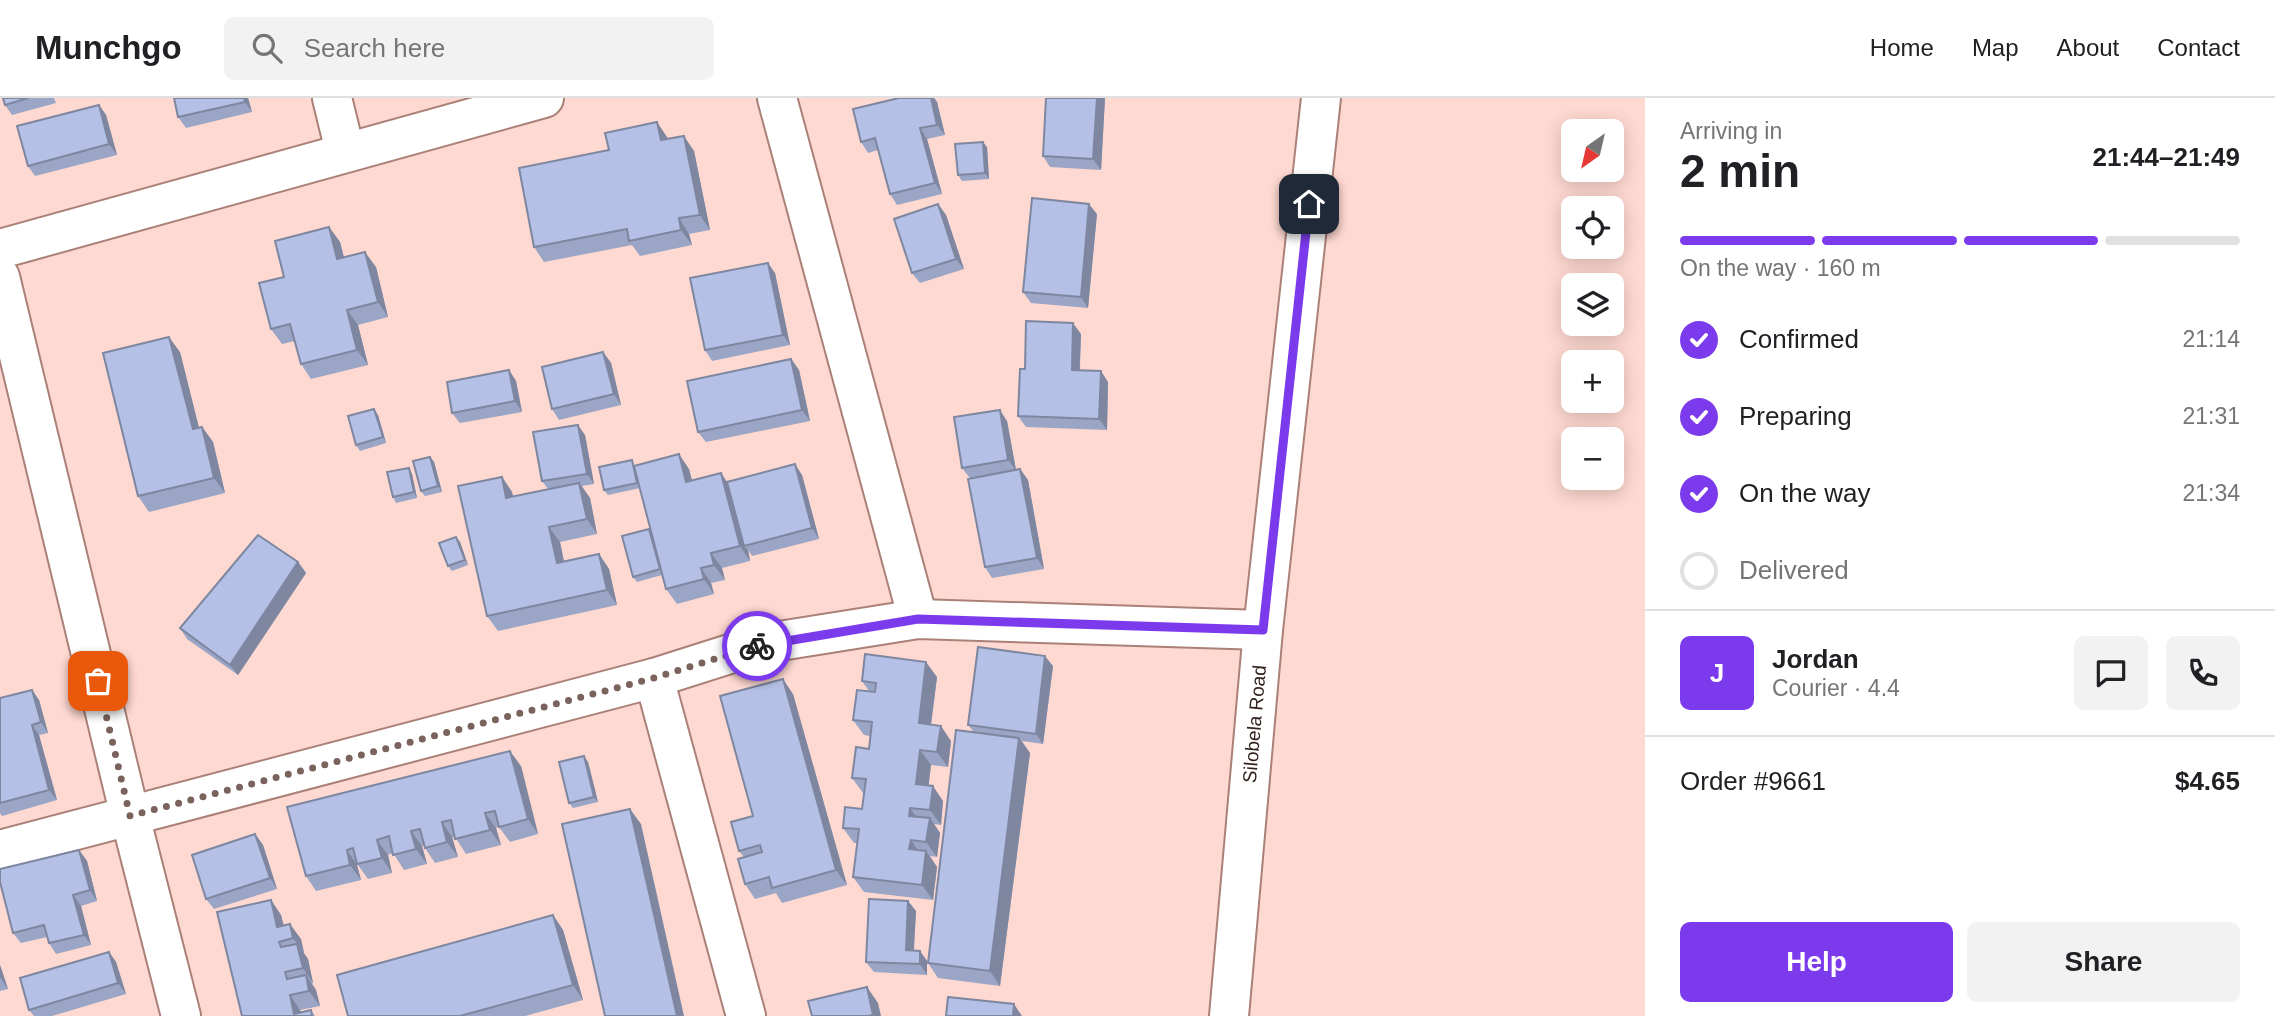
<!DOCTYPE html>
<html lang="en">
<head>
<meta charset="utf-8">
<style>
  body { margin:0; font-family:Arial,sans-serif; background:#f2f2f2; color:#202124; height:100vh; display:flex; flex-direction:column; font-size:26px; white-space:nowrap }
  * { box-sizing:border-box; margin:0 }
  p { font-size:23px; color:#757577 }
  .icon { flex:none; width:38px; height:38px; fill:none; stroke:currentColor; stroke-width:2; stroke-linecap:round; stroke-linejoin:round }
  .map { position:relative; flex:1; overflow:hidden }
  .side { display:flex; flex-direction:column; background:#fff; width:630px }
  .side>* { flex:none }
  .needle { width:46px; rotate:214deg }
  .controls { position:absolute; left:1561px; top:21px; display:grid; gap:14px }
  .controls a { display:grid; place-items:center; width:63px; height:63px; border-radius:10px; background:#fff; box-shadow:0 4px 18px #0003; font-size:35px }
  .pin { position:absolute; display:grid; place-items:center; width:60px; height:60px; color:#fff; margin:-30px; border-radius:14px; box-shadow:0 4px 10px #0006 }
  .courier { position:absolute; display:grid; place-items:center; width:70px; height:70px; margin:-35px; border:5px solid #7c3aed; border-radius:50%; background:#fff; color:#222; box-shadow:0 2px 9px #0007 }
  .head em { font-style:normal; font-weight:700 }
  .head div { display:flex; flex-direction:column-reverse }
  .head { display:flex; align-items:center; justify-content:space-between; height:119px; padding:0 35px }
  h1 { font-size:46px; font-weight:700; line-height:52px }
  .bar { display:grid; grid-template-columns:repeat(4,1fr); gap:10px 7px; align-content:center; height:84px; padding:0 35px }
  .bar i { height:9px; border-radius:5px; background:#e0e0e0 }
  .bar .on { background:#7c3aed }
  .bar p { grid-column:span 4 }
  .line { display:flex; align-items:center; gap:18px; padding:0 35px; border-top:2px solid #e0e0e0 }
  .line div { flex:1 }
  .round { display:grid; place-items:center; flex:none; width:74px; height:74px; border-radius:10px; background:#f2f2f2 }
  ol { padding:0 35px; list-style:none }
  li { display:flex; align-items:center; gap:21px; height:77px }
  li p { margin-inline-start:auto }
  li .icon { padding:7px; border-radius:50%; background:#7c3aed; color:#fff; stroke-width:4 }
  li:last-child { color:#757577 }
  li i { width:38px; height:38px; border:4px solid #e0e0e0; border-radius:50% }
  .action { display:flex; gap:14px; margin-top:auto; padding:14px 35px }
  .action a { flex:1; height:80px; border-radius:10px; background:#7c3aed; color:#fff; font-size:28px; font-weight:700; line-height:80px; text-align:center }
  .action a+a { background:#f2f2f2; color:#202124 }
  header { display:flex; align-items:center; gap:42px; box-sizing:border-box; height:98px; padding:0 35px; background:#fff; border-bottom:2px solid #e0e0e0 }
  header strong { font-size:33px }
  nav { display:flex; gap:38px; margin-inline-start:auto; font-size:24px }
  .search { width:490px; height:63px; background:#f2f2f2; display:flex; align-items:center; gap:18px; box-sizing:border-box; padding:0 24px; border-radius:10px; color:#757577; font-size:26px }
  main { display:flex; flex:1; min-height:0 }
  .map>svg:first-child { display:block }
  .lines { fill:none; stroke-linecap:round; stroke-linejoin:round }
  .street-casing { stroke:#aa8077; stroke-width:42 }
  .secondary-casing { stroke:#aa8077; stroke-width:42 }
  .street { stroke:#fff; stroke-width:38 }
  .secondary { stroke:#fff; stroke-width:38 }
  .wall { fill:#9ba5c5 }
  .shaded-wall { fill:#7e86a0 }
  .building { fill:#b4c0e5; stroke:#7e86a0; stroke-width:2 }
  .done { stroke:#7a625d; stroke-width:7; stroke-dasharray:0 12.6 }
  .route { stroke:#7c3aed; stroke-width:9 }
  .labels { text-anchor:middle; stroke-width:5; stroke-linejoin:round; paint-order:stroke }
  .street-label { font-size:19px; fill:#33221e; stroke:#fff }
</style>
</head>
<body>
<header>
<strong>Munchgo</strong>
<div class="search"><svg class="icon" aria-label="search" viewBox="0 0 24 24"><circle cx="10" cy="10" r="6"/><path d="M15 15l6 6"/></svg>Search here</div>
<nav><a>Home</a><a>Map</a><a>About</a><a>Contact</a></nav>
</header>
<main>
<div class="map">
<svg width="1645" height="918" viewBox="0 0 1645 918">
  <rect width="100%" height="100%" fill="#fed9d1"/>
  <g class="lines">
    <g class="street-casing">
      <g id="street">
        <path d="M332,0l13,53"/>
        <path d="M777,0l141,521"/>
        <path d="M0,151l544,-151"/>
        <path d="M0,179l130,539 51,200"/>
        <path d="M654,580l92,338"/>
        <path d="M0,752l654,-172 107,-34 157,-25 345,11"/>
      </g>
    </g>
    <g class="secondary-casing">
      <path id="secondary" d="M1229,918l34,-386 58,-532"/>
    </g>
    <use href="#street" class="street"/>
    <use href="#secondary" class="secondary"/>
  </g>
  <g class="wall">
    <path d="M3,0h51l2,5 -44,12 -7,-10z"/>
    <path d="M248,0l4,14 -66,16 -8,-11z"/>
    <path d="M899,0h35l3,4 8,33 -18,4 15,55 -45,11 -7,-11 -12,-44 -10,3 -7,-11z"/>
    <path d="M1105,0l-4,72 -51,-3 -7,-11z"/>
    <path d="M99,7l7,10 11,40 -82,21 -7,-10z"/>
    <path d="M667,39l1,2 26,12 16,79 -21,4 3,11 -52,11 -8,-11 -88,17 -10,-15 75,-97z"/>
    <path d="M987,49l2,32 -27,2 -4,-6z"/>
    <path d="M938,106l8,11 18,54 -44,14 -8,-10z"/>
    <path d="M1097,116l-9,94 -57,-5 -8,-11z"/>
    <path d="M329,129l11,15 4,15 32,10 12,50 -30,8 10,40 -57,14 -10,-15 -6,-23 -13,3 -11,-15 13,-52z"/>
    <path d="M775,175l15,72 -78,16 -7,-11z"/>
    <path d="M1081,236l-1,36 28,12 -1,48 -81,-3 -8,-11 7,-47z"/>
    <path d="M180,254l19,76 3,-1 11,15 12,51 -76,19 -11,-16z"/>
    <path d="M603,254l8,11 10,42 -62,15 -7,-11z"/>
    <path d="M791,261l8,11 11,51 -104,21 -8,-10z"/>
    <path d="M509,272l7,11 6,31 -62,11 -8,-10z"/>
    <path d="M378,317l8,28 -26,8 -4,-6z"/>
    <path d="M1007,323l9,49 4,-1 8,11 16,89 -52,9 -7,-11 -15,-89 -8,-10z"/>
    <path d="M585,337l9,49 -12,2 8,12 7,36 -37,8 4,19 35,-7 10,15 8,36 -119,26 -11,-15 15,-139 10,15 1,5 35,-8 -6,-8z"/>
    <path d="M430,359l4,5 8,30 -17,4 -4,-5z"/>
    <path d="M409,370l3,6 5,24 -21,5 -3,-6z"/>
    <path d="M689,371l3,11 29,-7 6,9 75,-7 17,64 -67,17 -4,-6 2,11 -28,7 3,12 -14,3 3,11 -37,10 -11,-15 -4,-14 -25,7 -4,-5 16,-48 2,4 -11,-45 -32,7 -4,-5z"/>
    <path d="M456,439l4,5 8,23 -16,6 -4,-5z"/>
    <path d="M298,464l8,11 -68,102 -51,-36 -7,-11z"/>
    <path d="M1053,568l-10,78 -21,-3 8,12 -30,233 -62,-8 -10,-15 46,-231 -6,-7z"/>
    <path d="M937,579l-6,48 20,16 -3,26 -17,-2 -3,21 15,15 -2,24 -7,-1 6,9 -3,24 -7,-1 7,11 -4,33 -69,-8 -11,-15 4,-34h-3l-11,-15 19,-19 2,-16h-1l-11,-15 17,-29 1,-13 -6,-1 -11,-15 16,-29 -7,-10z"/>
    <path d="M32,592l7,10 9,33 -9,2 18,65 -55,16 -2,-3v-115z"/>
    <path d="M793,596l54,191 -65,18 -6,-10 -21,6 -10,-15 -1,-27 -5,-6 14,-35z"/>
    <path d="M588,664l10,40 -25,6 -4,-5z"/>
    <path d="M521,668l17,68 -28,8 -11,-15 -3,1 5,17 -35,9 -11,-17h-3l6,20 -23,6 -10,-15 -1,-3 -2,1 5,18 -23,6 -11,-17 -5,2 4,18 -24,6 -10,-14h-1l4,15 -45,11 -10,-15 -19,-69z"/>
    <path d="M255,736l8,11 14,44 -63,20 -8,-10z"/>
    <path d="M79,752l8,11 10,40 -16,5 10,39 -35,9 -7,-11 -2,-6 -26,6 -8,-10z"/>
    <path d="M271,802l10,15 3,11 17,13 3,14 4,6 5,24 -1,1 4,6 4,16 -20,4 1,2 10,-2 4,6h-73z"/>
    <path d="M908,803l8,10 -2,39 6,1 7,10v14l-53,-3 -8,-10z"/>
    <path d="M553,817l10,15 20,70 -58,16h-177z"/>
    <path d="M109,854l7,10 10,32 -74,22h-18l-5,-6z"/>
    <path d="M0,867l8,24 -8,2z"/>
  </g>
  <g class="shaded-wall">
    <path d="M244,0h4l4,14 -7,-10z"/>
    <path d="M931,0h3l3,4 8,33 -8,-10z"/>
    <path d="M1097,0h8l-4,72 -8,-11z"/>
    <path d="M99,7l7,10 11,40 -8,-11z"/>
    <path d="M657,24l10,15 5,18 -11,-15z"/>
    <path d="M920,30l7,11 15,55 -7,-11z"/>
    <path d="M684,38l10,15 16,79 -10,-15z"/>
    <path d="M983,44l4,5 2,32 -4,-6z"/>
    <path d="M938,106l8,11 18,54 -8,-10z"/>
    <path d="M1089,106l8,10 -9,94 -7,-11z"/>
    <path d="M679,120l10,16 3,11 -11,-15z"/>
    <path d="M329,129l11,15 8,32 -11,-15z"/>
    <path d="M365,154l11,15 12,50 -10,-15z"/>
    <path d="M768,165l7,10 15,72 -7,-10z"/>
    <path d="M347,212l11,15 10,40 -11,-15z"/>
    <path d="M1073,225l8,11 -2,47 -7,-11z"/>
    <path d="M169,239l11,15 23,92 -10,-15z"/>
    <path d="M603,254l8,11 10,42 -7,-11z"/>
    <path d="M791,261l8,11 11,51 -8,-11z"/>
    <path d="M509,272l7,11 6,31 -7,-11z"/>
    <path d="M1101,273l7,11 -1,48 -8,-11z"/>
    <path d="M374,311l4,6 8,28 -3,-6z"/>
    <path d="M1000,312l7,11 9,49 -8,-10z"/>
    <path d="M578,327l7,10 9,49 -7,-10z"/>
    <path d="M202,329l11,15 12,51 -11,-15z"/>
    <path d="M679,356l10,15 7,28 -10,-15z"/>
    <path d="M430,359l4,5 8,30 -4,-6z"/>
    <path d="M795,366l7,11 17,64 -7,-11z"/>
    <path d="M409,370l3,6 5,24 -3,-6z"/>
    <path d="M1020,371l8,11 16,89 -7,-11z"/>
    <path d="M721,375l10,15 13,58 4,4 2,11 -10,-15z"/>
    <path d="M502,379l10,15 5,21 -11,-15z"/>
    <path d="M579,385l11,15 7,36 -10,-15z"/>
    <path d="M549,429l11,15 7,36 -10,-15z"/>
    <path d="M456,439l4,5 8,23 -3,-5z"/>
    <path d="M711,455l11,15 3,12 -11,-15z"/>
    <path d="M599,456l10,15 8,36 -10,-15z"/>
    <path d="M298,464l8,11 -68,102 -8,-10z"/>
    <path d="M701,470l10,15 3,11 -10,-15z"/>
    <path d="M1045,558l8,10 -10,78 -7,-10z"/>
    <path d="M926,564l11,15 -8,62 -10,-16z"/>
    <path d="M783,581l10,15 54,191 -11,-15z"/>
    <path d="M32,592l7,10 9,33 -7,-11z"/>
    <path d="M32,627l7,10 18,65 -8,-10z"/>
    <path d="M941,628l10,15 -3,26 -11,-15z"/>
    <path d="M1019,640l11,15 -30,233 -10,-15z"/>
    <path d="M920,652l11,15 -4,34 -11,-15z"/>
    <path d="M510,653l11,15 17,68 -10,-15z"/>
    <path d="M584,658l4,6 10,40 -4,-5z"/>
    <path d="M933,688l10,15 -2,24 -11,-15z"/>
    <path d="M910,710l10,15 -11,-7z"/>
    <path d="M630,711l11,15 43,192h-7z"/>
    <path d="M485,715l11,15 5,17 -11,-15z"/>
    <path d="M930,720l10,15 -3,24 -11,-15z"/>
    <path d="M442,724l10,15 6,20 -11,-15z"/>
    <path d="M411,733l11,15 5,18 -11,-15z"/>
    <path d="M255,736l8,11 14,44 -7,-11z"/>
    <path d="M377,742l11,15 4,18 -10,-15z"/>
    <path d="M911,742l10,15 -12,-6z"/>
    <path d="M79,752l8,11 10,40 -7,-11z"/>
    <path d="M347,752l10,15 4,15 -11,-15z"/>
    <path d="M926,753l11,16 -4,33 -11,-15z"/>
    <path d="M73,797l8,11 10,39 -7,-10z"/>
    <path d="M271,802l10,15 6,25 -10,-13z"/>
    <path d="M908,803l8,10 -3,50 -7,-11z"/>
    <path d="M553,817l10,15 20,70 -10,-15z"/>
    <path d="M290,826l11,15 3,14 -11,-15z"/>
    <path d="M297,846l11,15 5,24 -10,-15z"/>
    <path d="M920,853l7,10v14l-7,-11z"/>
    <path d="M109,854l7,10 10,32 -8,-11z"/>
    <path d="M0,867l8,24 -8,-12z"/>
    <path d="M306,877l10,15 4,16 -11,-15z"/>
    <path d="M867,889l11,16 3,13h-7l-1,-1z"/>
    <path d="M290,897l10,15 2,6 -8,-2z"/>
    <path d="M1014,906l8,12h-9z"/>
  </g>
  <g class="building">
    <path d="M3,0h25l-23,7z"/>
    <path d="M174,0h70l1,4 -67,15z"/>
    <path d="M899,0h32l6,27 -17,3 15,55 -45,11 -15,-56 -14,4 -8,-33z"/>
    <path d="M1046,0h51l-4,61 -50,-3z"/>
    <path d="M99,7l10,39 -81,22 -11,-40z"/>
    <path d="M657,24l4,18 23,-4 16,79 -21,3 2,12 -52,11 -2,-12 -93,18 -15,-79 90,-18 -4,-17z"/>
    <path d="M983,44l2,31 -27,2 -3,-31z"/>
    <path d="M1032,100l57,6 -8,93 -58,-5z"/>
    <path d="M938,106l18,55 -44,14 -18,-54z"/>
    <path d="M329,129l8,32 28,-7 13,50 -31,8 10,40 -56,14 -11,-40 -19,5 -12,-46 25,-6 -9,-36z"/>
    <path d="M768,165l15,72 -78,15 -15,-72z"/>
    <path d="M1026,223l47,2 -1,47 29,1 -2,48 -81,-3 2,-47h5z"/>
    <path d="M169,239l24,92 9,-2 12,51 -76,18 -35,-143z"/>
    <path d="M603,254l11,42 -62,15 -10,-42z"/>
    <path d="M791,261l11,51 -104,22 -11,-51z"/>
    <path d="M509,272l6,31 -63,12 -5,-31z"/>
    <path d="M374,311l9,28 -27,8 -8,-29z"/>
    <path d="M1000,312l8,50 -46,8 -8,-51z"/>
    <path d="M578,327l9,49 -45,7 -9,-49z"/>
    <path d="M679,356l7,28 35,-9 19,73 -29,7 3,12 -13,3 3,11 -38,10 -32,-123z"/>
    <path d="M430,359l8,29 -17,5 -8,-30z"/>
    <path d="M632,362l5,23 -33,7 -5,-23z"/>
    <path d="M795,366l17,64 -68,18 -17,-64z"/>
    <path d="M409,370l5,24 -21,5 -6,-25z"/>
    <path d="M1020,371l17,89 -52,9 -17,-88z"/>
    <path d="M502,379l4,21 73,-15 8,36 -38,8 8,36 42,-9 8,36 -120,26 -29,-130z"/>
    <path d="M649,431l11,40 -27,8 -11,-41z"/>
    <path d="M258,437l40,27 -68,103 -50,-37z"/>
    <path d="M456,439l9,23 -17,6 -9,-23z"/>
    <path d="M978,549l67,9 -9,78 -68,-9z"/>
    <path d="M865,556l61,8 -7,61 22,3 -4,26 -17,-2 -4,34 17,2 -3,24 -20,-2 -1,8 21,2 -4,24 -15,-2 -2,9 17,2 -4,34 -69,-8 6,-48 -16,-1 2,-21 17,2 4,-30 -14,-1 4,-31 13,2 3,-27 -19,-2 4,-30 18,2 1,-9 -14,-2z"/>
    <path d="M783,581l53,191 -64,18 -3,-11 -24,7 -7,-25 24,-7 -2,-7 -21,6 -8,-29 22,-6 -33,-120z"/>
    <path d="M32,592l9,32 -9,3 17,65 -49,13v-105z"/>
    <path d="M956,632l63,8 -29,233 -62,-8z"/>
    <path d="M510,653l18,68 -29,8 -4,-16 -10,2 5,17 -35,9 -4,-19 -9,2 5,20 -22,6 -5,-19 -9,2 5,18 -23,6 -4,-19 -12,4 5,18 -25,6 -4,-16 -6,2 3,15 -44,11 -19,-69z"/>
    <path d="M584,658l10,41 -25,6 -10,-41z"/>
    <path d="M630,711l47,207h-72l-43,-192z"/>
    <path d="M255,736l15,44 -64,21 -14,-44z"/>
    <path d="M79,752l11,40 -17,5 11,40 -35,8 -5,-18 -31,8 -13,-51v-13z"/>
    <path d="M869,801l39,2 -2,49 14,1v13l-54,-2z"/>
    <path d="M271,802l6,27 13,-3 3,14 -14,4 2,5 16,-3 6,24 -18,4 2,7 19,-4 3,16 -19,4 4,19 17,-4 1,6h-70l-25,-104z"/>
    <path d="M553,817l20,70 -113,31h-112l-11,-41z"/>
    <path d="M109,854l9,31 -89,27 -9,-32z"/>
    <path d="M867,889l6,28 -5,1h-56l-4,-15z"/>
    <path d="M948,899l66,7 -1,12h-67z"/>
  </g>
  <g class="lines">
    <path class="done" d="M98,583l32,135 524,-138 103,-32"/>
    <path class="route" d="M757,548l161,-27 345,11 46,-426"/>
  </g>
  <g class="labels">
    <g class="street-label">
      <text transform="translate(1254 626) rotate(-85)" y="7">Silobela Road</text>
    </g>
  </g>
</svg>
<div class="controls">
<a><svg class="needle" viewBox="-14 -14 28 28"><path d="M0-13l5 13h-10z" fill="#e53935"/><path d="M0 13l5-13h-10z" fill="#757577"/></svg></a>
<a><svg class="icon" aria-label="locate" viewBox="0 0 24 24"><circle cx="12" cy="12" r="6"/><path d="M12 2v4M12 18v4M2 12h4M18 12h4"/></svg></a>
<a><svg class="icon" aria-label="layers" viewBox="0 0 24 24"><path d="M12 4l9 5-9 5-9-5zM3 14l9 5 9-5"/></svg></a>
<a>+</a>
<a>−</a>
</div>
<div class="pin" style="left:98px;top:583px;background:#ea580c"><svg class="icon" aria-label="bag" viewBox="0 0 24 24"><path d="M5 8h14l-1 12H6zM9 8a3 3 0 0 1 6 0"/></svg></div>
<div class="pin" style="left:1309px;top:106px;background:#1f2937"><svg class="icon" aria-label="home" viewBox="0 0 24 24"><path d="M3 11l9-7 9 7M6 9v11h12V9"/></svg></div>
<div class="courier" style="left:757px;top:548px"><svg class="icon" aria-label="bike" viewBox="0 0 24 24"><circle cx="6" cy="16" r="4"/><circle cx="18" cy="16" r="4"/><path d="M6 16l4-8h5l3 8M10 8l3 8H6M13 5h3"/></svg></div>
</div>
<section class="side">
<div class="head"><div><h1>2 min</h1><p>Arriving in</p></div><em>21:44–21:49</em></div>
<div class="bar"><i class="on"></i><i class="on"></i><i class="on"></i><i></i><p>On the way · 160 m</p></div>
<ol>
<li><svg class="icon" aria-label="check" viewBox="0 0 24 24"><path d="M5 12l5 5 9-10"/></svg>Confirmed<p>21:14</p></li>
<li><svg class="icon" aria-label="check" viewBox="0 0 24 24"><path d="M5 12l5 5 9-10"/></svg>Preparing<p>21:31</p></li>
<li><svg class="icon" aria-label="check" viewBox="0 0 24 24"><path d="M5 12l5 5 9-10"/></svg>On the way<p>21:34</p></li>
<li><i></i>Delivered</li>
</ol>
<div class="line" style="height:126px"><b class="round" style="background:#7c3aed;color:#fff">J</b><div><b>Jordan</b><p>Courier · 4.4</p></div><a class="round"><svg class="icon" aria-label="chat" viewBox="0 0 24 24"><path d="M4 5h16v11H9l-5 4z"/></svg></a><a class="round"><svg class="icon" aria-label="phone" viewBox="0 0 24 24"><path d="M5 4h4l2 5-3 2q2 4 5 5l2-3 5 2v4C11 20 4 13 5 4z"/></svg></a></div>
<div class="line" style="height:91px"><div>Order #9661</div><b>$4.65</b></div>
<div class="action"><a>Help</a><a>Share</a></div>
</section>
</main>
</body>
</html>
